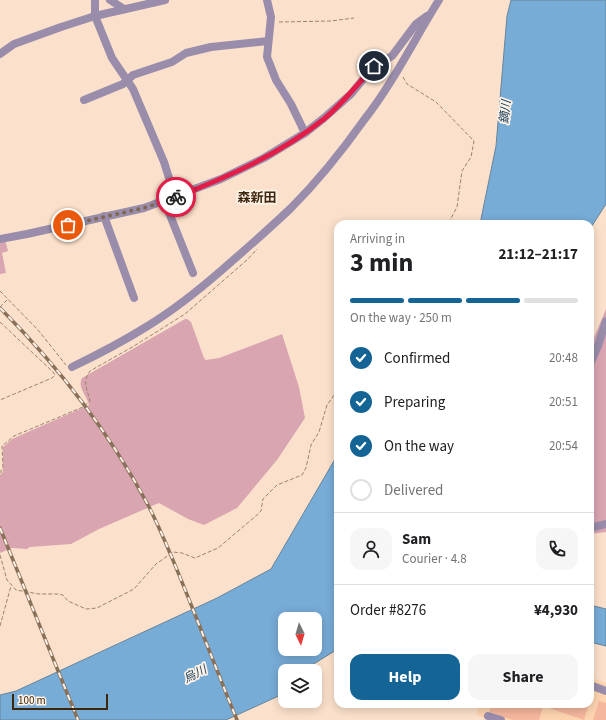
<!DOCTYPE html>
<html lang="en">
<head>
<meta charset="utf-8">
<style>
  body { margin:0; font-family:"Source Sans 3","Noto Sans JP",sans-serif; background:#f6f6f6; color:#202124; height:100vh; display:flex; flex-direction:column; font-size:15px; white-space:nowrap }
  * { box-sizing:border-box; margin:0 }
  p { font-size:13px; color:#757577 }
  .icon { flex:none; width:22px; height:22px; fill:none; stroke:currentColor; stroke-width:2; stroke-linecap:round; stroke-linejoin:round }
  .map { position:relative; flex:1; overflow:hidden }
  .drawer { position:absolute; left:334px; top:220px; width:260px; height:488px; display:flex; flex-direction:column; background:#fff; border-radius:12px; box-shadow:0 2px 10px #0003 }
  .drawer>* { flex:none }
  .needle { width:26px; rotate:175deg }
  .tools { position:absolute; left:278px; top:612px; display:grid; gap:8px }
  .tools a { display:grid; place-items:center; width:44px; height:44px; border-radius:8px; background:#fff; box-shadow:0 2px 10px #0003; font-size:20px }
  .scale { position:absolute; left:12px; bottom:10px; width:96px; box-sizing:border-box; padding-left:4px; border:2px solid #3d260e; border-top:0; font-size:11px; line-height:14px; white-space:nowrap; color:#3d260e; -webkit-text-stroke:3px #fef1e6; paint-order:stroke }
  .pin { position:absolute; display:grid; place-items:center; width:34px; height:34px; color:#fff; margin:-17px; border:2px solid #fff; border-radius:50%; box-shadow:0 1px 4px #0007 }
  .courier { position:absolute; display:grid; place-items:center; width:40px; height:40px; margin:-20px; border:3px solid #e11d48; border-radius:50%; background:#fff; color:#222; box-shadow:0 1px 5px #0007 }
  .overview em { font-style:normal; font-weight:700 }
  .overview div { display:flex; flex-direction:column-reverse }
  .overview { display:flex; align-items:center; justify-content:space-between; height:68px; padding:0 16px }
  h1 { font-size:26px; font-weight:700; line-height:30px }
  .bar { display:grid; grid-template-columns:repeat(4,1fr); gap:6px 4px; align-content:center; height:48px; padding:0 16px }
  .bar i { height:5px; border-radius:3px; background:#e0e0e0 }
  .bar .selected { background:#156496 }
  .bar p { grid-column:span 4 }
  .line { display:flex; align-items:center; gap:10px; padding:0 16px; border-top:1px solid #e0e0e0 }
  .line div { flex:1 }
  .round { display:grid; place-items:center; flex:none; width:42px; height:42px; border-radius:12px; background:#f6f6f6 }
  ol { padding:0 16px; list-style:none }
  li { display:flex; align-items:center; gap:12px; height:44px }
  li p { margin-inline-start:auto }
  li .icon { padding:4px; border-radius:50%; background:#156496; color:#fff; stroke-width:4 }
  li:last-child { color:#757577 }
  li i { width:22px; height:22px; border:2px solid #e0e0e0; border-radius:50% }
  .primary-button { display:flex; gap:8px; margin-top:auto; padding:8px 16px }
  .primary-button a { flex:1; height:46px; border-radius:12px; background:#156496; color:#fff; font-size:16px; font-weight:700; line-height:46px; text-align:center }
  .primary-button a+a { background:#f6f6f6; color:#202124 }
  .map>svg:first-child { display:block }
  .built { fill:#fed4b0 }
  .green { fill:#d9a5b1 }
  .water { fill:#77acd7; stroke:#66849b; fill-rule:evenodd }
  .building { fill:#f5b79d }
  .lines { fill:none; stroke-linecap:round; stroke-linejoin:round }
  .path { stroke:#9c836c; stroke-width:1; stroke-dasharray:4 2; stroke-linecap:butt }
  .minor { stroke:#998dab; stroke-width:8 }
  .rail-casing { stroke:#887059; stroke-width:3.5 }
  .rail { stroke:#fef1e6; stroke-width:2; stroke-dasharray:6; stroke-linecap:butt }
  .done { stroke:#806750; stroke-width:4; stroke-dasharray:0 7.2 }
  .route { stroke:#e11d48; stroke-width:5 }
  .labels { text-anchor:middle; stroke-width:3.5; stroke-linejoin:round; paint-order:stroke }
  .water-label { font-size:12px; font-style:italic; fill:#143e5b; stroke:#fef1e6 }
  .quarter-label { font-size:13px; font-weight:bold; fill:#3d260e; stroke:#fef1e6 }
</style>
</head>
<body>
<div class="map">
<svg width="606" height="720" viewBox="0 0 606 720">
  <rect width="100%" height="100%" fill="#fbe1cb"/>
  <path class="built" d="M590,677l16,6v37h-113l-17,-5 2,-6 -12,-5h124z"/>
  <g class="green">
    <path d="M5,240l3,11 -6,2 4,20 -6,1v-33z"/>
    <path d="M606,309v223l-16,2v-187z"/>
    <path d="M185,319h2l4,3 13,36 2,2 13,-2 63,-24 17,53 6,31 -28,42 -40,48 -33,17 -16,-6 -29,-16 -60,26 -28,15 -41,3 -3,2 -15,-1 -12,5v-78l3,-4v-24l9,-8 77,-34c-2,-9 -12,-18 -7,-27z"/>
  </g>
  <g class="water">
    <path d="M511,0h95v204l-16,25v-5h-110l16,-78 11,-130z"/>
    <path d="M338,454v195l-36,22h-17v20l-2,3 -57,26h-226v-25l16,-4 201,-93 54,-29zM285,619h30v30h-30z"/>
    <path d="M590,605l16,4v37l-16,-4z"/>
  </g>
  <g class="building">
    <path d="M599,701l7,2v17h-13z"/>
    <path d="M492,704h97l-5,16 -41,-14 -4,14h-27l-23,-8z"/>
  </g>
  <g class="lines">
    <g class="path">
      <path d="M279,22l52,-1 23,-3"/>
      <path d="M403,77l4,7 29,18 38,39 -3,16 -9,14 -5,36 -9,17"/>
      <path d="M0,291l38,39 28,35"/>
      <path d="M0,307l8,-8"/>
      <path d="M0,322l53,50 2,3 -3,3 -52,22"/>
      <path d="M0,473l3,-6 -1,-21 12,-10 69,-29 7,-6c-3,-13 -8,-18 0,-30l44,-25 51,-32 63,-55 9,-10"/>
      <path d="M0,555l7,25 9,10 23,4h18l6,1 5,6 18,8 11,-1 37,-19 22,-25 17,-12 9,1 13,5 23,-10 39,-33 4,-4 2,-12 14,-14 25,-10 4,-7 5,-23 8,-13 8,-27 11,-15"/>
      <path d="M0,626l11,-40"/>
    </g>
    <g class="minor">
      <path d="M95,0v16l17,42 21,31 31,73 11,35"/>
      <path d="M110,0l14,9"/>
      <path d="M267,0l4,17 -4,40 9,23 15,24 14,29"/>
      <path d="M0,54l14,-10 47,-17 34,-11 70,-16"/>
      <path d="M84,100l39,-16 10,-9 39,-13 14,-9 25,-6 57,-6"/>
      <path d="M164,200l29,73"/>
      <path d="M104,216l30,82"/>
      <path d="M0,239l27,-5 117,-26 77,-29 43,-21 41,-25 19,-15 27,-24 23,-28 18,-10 24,-32 11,-8"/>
      <path d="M590,364l8,-18 8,-25"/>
      <path d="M72,367c25,-12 50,-25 74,-40 28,-17 53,-37 77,-58 23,-20 46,-40 68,-61 26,-26 51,-57 73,-88 29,-37 50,-80 75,-120"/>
      <path d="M590,528l16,-4"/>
      <path d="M590,685l16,6"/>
      <path d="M488,716l13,4"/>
    </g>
    <g class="rail-casing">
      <g id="rail">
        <path d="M0,308c59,59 109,124 148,197 16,31 29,65 42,97 16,40 31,79 47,118"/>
        <path d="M0,528l78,192"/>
      </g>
    </g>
    <use href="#rail" class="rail"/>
  </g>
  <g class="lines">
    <path class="done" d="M68,225l76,-17 32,-11"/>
    <path class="route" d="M176,197c52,-20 104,-43 148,-78 19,-16 34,-35 50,-53"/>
  </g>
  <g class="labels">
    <g class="water-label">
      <text transform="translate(505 112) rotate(-84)" y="4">鏑川</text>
      <text transform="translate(195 674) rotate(-27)" y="4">烏川</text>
    </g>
    <g class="quarter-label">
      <text x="257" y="202">森新田</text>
    </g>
  </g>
</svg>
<div class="tools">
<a><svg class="needle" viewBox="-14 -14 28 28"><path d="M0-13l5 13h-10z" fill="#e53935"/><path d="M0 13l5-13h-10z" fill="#757577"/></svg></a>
<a><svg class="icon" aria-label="layers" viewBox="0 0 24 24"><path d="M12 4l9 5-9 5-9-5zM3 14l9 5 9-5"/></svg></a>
</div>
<div class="scale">100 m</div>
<div class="pin" style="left:68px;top:225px;background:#ea580c"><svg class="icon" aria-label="bag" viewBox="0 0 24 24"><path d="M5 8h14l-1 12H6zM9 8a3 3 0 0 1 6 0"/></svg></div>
<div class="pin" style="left:374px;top:66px;background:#1f2937"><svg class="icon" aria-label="home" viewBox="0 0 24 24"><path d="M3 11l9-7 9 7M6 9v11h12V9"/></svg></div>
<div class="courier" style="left:176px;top:197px"><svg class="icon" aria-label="bike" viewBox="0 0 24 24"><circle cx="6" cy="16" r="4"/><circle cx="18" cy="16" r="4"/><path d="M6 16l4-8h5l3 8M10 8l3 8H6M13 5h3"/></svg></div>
<section class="drawer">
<div class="overview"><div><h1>3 min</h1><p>Arriving in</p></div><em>21:12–21:17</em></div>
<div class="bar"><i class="selected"></i><i class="selected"></i><i class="selected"></i><i></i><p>On the way · 250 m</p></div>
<ol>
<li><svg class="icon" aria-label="check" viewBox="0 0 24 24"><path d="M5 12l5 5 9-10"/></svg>Confirmed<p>20:48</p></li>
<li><svg class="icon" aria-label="check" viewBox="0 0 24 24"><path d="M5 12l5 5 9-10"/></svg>Preparing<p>20:51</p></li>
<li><svg class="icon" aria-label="check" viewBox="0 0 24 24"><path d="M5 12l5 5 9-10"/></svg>On the way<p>20:54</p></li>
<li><i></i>Delivered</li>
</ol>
<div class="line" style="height:72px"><a class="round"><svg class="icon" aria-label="person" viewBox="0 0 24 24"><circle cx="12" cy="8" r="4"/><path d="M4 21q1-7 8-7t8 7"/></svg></a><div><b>Sam</b><p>Courier · 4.8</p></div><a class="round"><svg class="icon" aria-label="phone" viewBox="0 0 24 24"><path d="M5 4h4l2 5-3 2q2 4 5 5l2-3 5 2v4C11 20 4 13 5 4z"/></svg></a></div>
<div class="line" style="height:52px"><div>Order #8276</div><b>¥4,930</b></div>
<div class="primary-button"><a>Help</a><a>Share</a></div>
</section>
</div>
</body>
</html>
